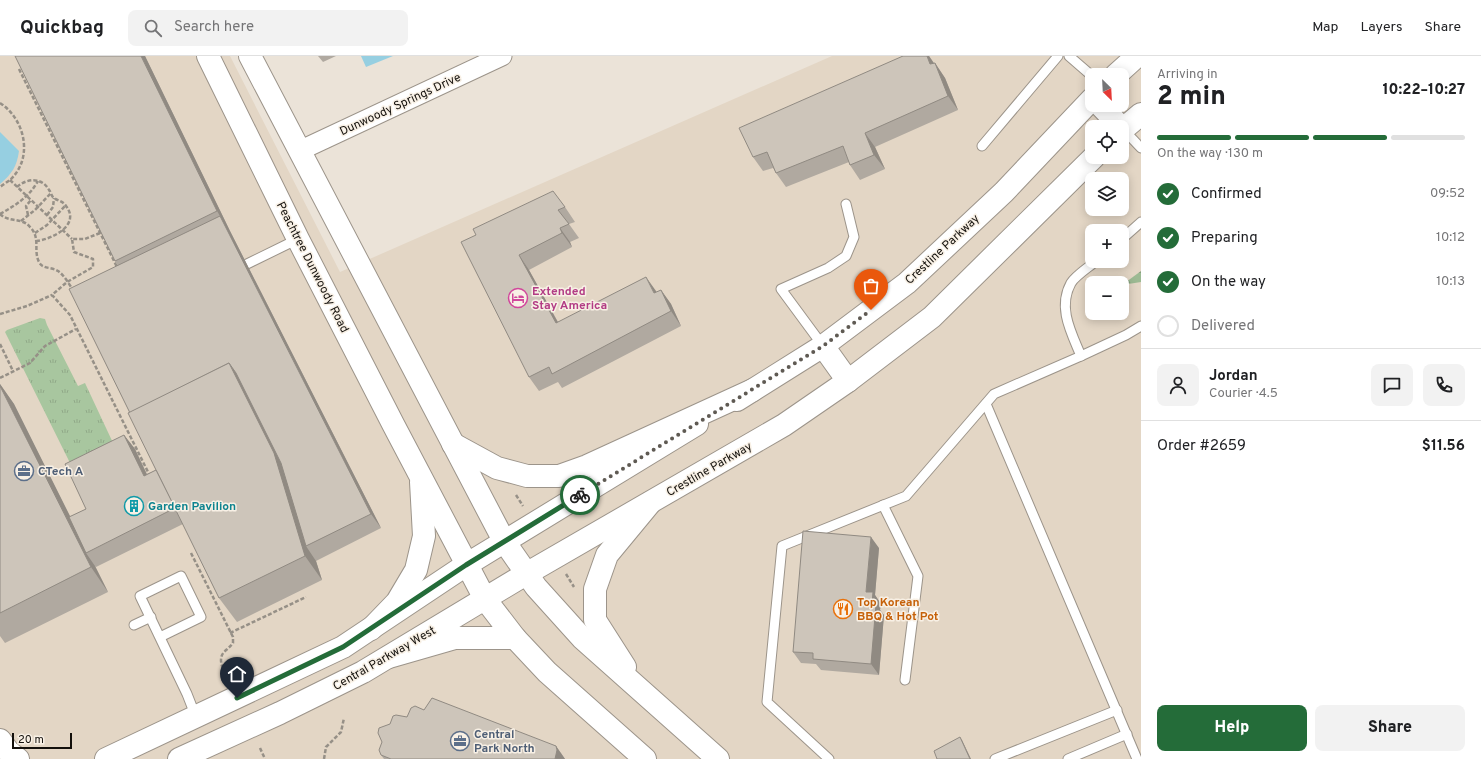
<!DOCTYPE html>
<html lang="en">
<head>
<meta charset="utf-8">
<style>
  body { margin:0; font-family:Overpass,sans-serif; background:#f2f2f2; color:#202124; height:100vh; display:flex; flex-direction:column; font-size:15px; white-space:nowrap }
  * { box-sizing:border-box; margin:0 }
  p { font-size:13px; color:#757577 }
  .icon { flex:none; width:22px; height:22px; fill:none; stroke:currentColor; stroke-width:2; stroke-linecap:round; stroke-linejoin:round }
  .map { position:relative; flex:1; overflow:hidden }
  .details { display:flex; flex-direction:column; background:#fff; width:340px }
  .details>* { flex:none }
  .needle { width:26px; rotate:156deg }
  .controls { position:absolute; left:1085px; top:12px; display:grid; gap:8px }
  .controls a { display:grid; place-items:center; width:44px; height:44px; border-radius:8px; background:#fff; box-shadow:0 2px 10px #0003; font-size:20px }
  .scale { position:absolute; left:12px; bottom:10px; width:60px; box-sizing:border-box; padding-left:4px; border:2px solid #13100c; border-top:0; font-size:11px; line-height:14px; white-space:nowrap; color:#13100c; -webkit-text-stroke:3px #f8f0e5; paint-order:stroke }
  .pin { position:absolute; display:grid; place-items:center; width:34px; height:34px; color:#fff; margin:-41px -17px; border-radius:50% 50% 50% 0; rotate:-45deg; box-shadow:0 0 4px #0007 }
  .pin .icon { rotate:45deg }
  .courier { position:absolute; display:grid; place-items:center; width:40px; height:40px; margin:-20px; border:3px solid #246c39; border-radius:50%; background:#fff; color:#222; box-shadow:0 1px 5px #0007 }
  .head em { font-style:normal; font-weight:800 }
  .head div { display:flex; flex-direction:column-reverse }
  .head { display:flex; align-items:center; justify-content:space-between; height:68px; padding:0 16px }
  h1 { font-size:26px; font-weight:800; line-height:30px }
  .bar { display:grid; grid-template-columns:repeat(4,1fr); gap:6px 4px; align-content:center; height:48px; padding:0 16px }
  .bar i { height:5px; border-radius:3px; background:#e0e0e0 }
  .bar .active { background:#246c39 }
  .bar p { grid-column:span 4 }
  .line { display:flex; align-items:center; gap:10px; padding:0 16px; border-top:1px solid #e0e0e0 }
  .line div { flex:1 }
  .round { display:grid; place-items:center; flex:none; width:42px; height:42px; border-radius:8px; background:#f2f2f2 }
  ol { padding:0 16px; list-style:none }
  li { display:flex; align-items:center; gap:12px; height:44px }
  li p { margin-inline-start:auto }
  li .icon { padding:4px; border-radius:50%; background:#246c39; color:#fff; stroke-width:4 }
  li:last-child { color:#757577 }
  li i { width:22px; height:22px; border:2px solid #e0e0e0; border-radius:50% }
  .button { display:flex; gap:8px; margin-top:auto; padding:8px 16px }
  .button a { flex:1; height:46px; border-radius:8px; background:#246c39; color:#fff; font-size:16px; font-weight:800; line-height:46px; text-align:center }
  .button a+a { background:#f2f2f2; color:#202124 }
  header { display:flex; align-items:center; gap:24px; box-sizing:border-box; height:56px; padding:0 20px; background:#fff; border-bottom:1px solid #e0e0e0 }
  header strong { font-size:19px }
  nav { display:flex; gap:22px; margin-inline-start:auto; font-size:14px }
  .search { width:280px; height:36px; background:#f2f2f2; display:flex; align-items:center; gap:10px; box-sizing:border-box; padding:0 14px; border-radius:8px; color:#757577; font-size:15px }
  main { display:flex; flex:1; min-height:0 }
  .map>svg:first-child { display:block }
  .built { fill:#e3d6c5; fill-rule:evenodd }
  .grass { fill:url(#grass-tufts) }
  .forest { fill:url(#forest-firs) }
  .water { fill:#96cfe1 }
  .lines { fill:none; stroke-linecap:round; stroke-linejoin:round }
  .service-casing { stroke:#9c948a; stroke-width:11 }
  .minor-casing { stroke:#9c948a; stroke-width:21 }
  .tertiary-casing { stroke:#9c948a; stroke-width:24 }
  .secondary-casing { stroke:#9c948a; stroke-width:24 }
  .path { stroke:#969087; stroke-width:2.5; stroke-dasharray:4 2; stroke-linecap:butt }
  .service { stroke:#fff; stroke-width:9 }
  .minor { stroke:#fff; stroke-width:19 }
  .tertiary { stroke:#fff; stroke-width:22 }
  .secondary { stroke:#fff; stroke-width:22 }
  .wall { fill:#b0a9a0 }
  .shaded-wall { fill:#908a82 }
  .building { fill:#cdc5ba; stroke:#908a82 }
  .done { stroke:#5f5a53; stroke-width:4; stroke-dasharray:0 7.2 }
  .route { stroke:#246c39; stroke-width:5 }
  .labels { text-anchor:middle; stroke-width:3; stroke-linejoin:round; paint-order:stroke }
  .street-label { font-size:12px; fill:#13100c; stroke:#f8f0e5 }
  .hotel-label { font-size:12px; font-weight:bold; fill:#b23c85; stroke:#f8f0e5; text-anchor:start }
  .service-label { font-size:12px; font-weight:bold; fill:#4e5e75; stroke:#f8f0e5; text-anchor:start }
  .culture-label { font-size:12px; font-weight:bold; fill:#0d838f; stroke:#f8f0e5; text-anchor:start }
  .food-label { font-size:12px; font-weight:bold; fill:#c56008; stroke:#f8f0e5; text-anchor:start }
</style>
</head>
<body>
<header>
<strong>Quickbag</strong>
<div class="search"><svg class="icon" aria-label="search" viewBox="0 0 24 24"><circle cx="10" cy="10" r="6"/><path d="M15 15l6 6"/></svg>Search here</div>
<nav><a>Map</a><a>Layers</a><a>Share</a></nav>
</header>
<main>
<div class="map">
<svg width="1141" height="703" viewBox="0 0 1141 703">
  <defs>
    <pattern id="grass-tufts" width="24" height="20" patternUnits="userSpaceOnUse"><rect width="24" height="20" fill="#a8c69f"/><path d="M3 7l-1-3M5 7V3M7 7l1-3M15 17l-1-3M17 17v-4M19 17l1-3" fill="none" stroke="#90a988"/></pattern>
    <pattern id="forest-firs" width="22" height="20" patternUnits="userSpaceOnUse"><rect width="22" height="20" fill="#9cba93"/><path d="M5 1l3.5 6h-7zM16 11l3.5 6h-7z" fill="#869f7e"/></pattern>
  </defs>
  <rect width="100%" height="100%" fill="#ebe3d8"/>
  <path class="built" d="M0,0h230l110,216 492,-216h309v703h-1141zM1092,19h30v30h-30zM1092,71h30v30h-30zM1092,123h30v30h-30zM1092,175h30v30h-30zM1092,227h30v30h-30z"/>
  <path class="grass" d="M40,262l5,1 2,6 31,61 7,-3 29,62 -42,22 -67,-135 2,-2z"/>
  <path class="forest" d="M1141,215v11l-19,3z"/>
  <g class="water">
    <path d="M361,0h32l-27,11z"/>
    <path d="M0,76l19,19c-2,15 -7,23 -19,33z"/>
  </g>
  <g class="lines">
    <g class="service-casing">
      <g id="service">
        <path d="M1069,0l23,20"/>
        <path d="M1123,73l18,19"/>
        <path d="M982,90l76,-90"/>
        <path d="M1122,183l19,-17"/>
        <path d="M247,208l51,-25"/>
        <path d="M823,290l-42,-57 47,-21 18,-12 8,-19 -8,-33"/>
        <path d="M1081,300c-9,-22 -24,-48 -10,-73 4,-7 18,-16 25,-22"/>
        <path d="M986,348l151,355"/>
        <path d="M883,449l35,71 -13,104"/>
        <path d="M134,569l17,-8"/>
        <path d="M160,581l41,-20 -20,-41 -41,20 47,98 9,23"/>
        <path d="M829,703l-62,-57 15,-156 124,-50 88,-102 87,-38 45,-21 15,-9"/>
        <path d="M995,703l122,-49"/>
        <path d="M1068,703l59,-25"/>
      </g>
    </g>
    <g class="minor-casing">
      <path id="minor" d="M299,95l203,-95"/>
    </g>
    <g class="tertiary-casing">
      <g id="tertiary">
        <path d="M1116,19l21,-19"/>
        <path d="M1100,49l21,22"/>
        <path d="M1122,74l19,-16"/>
        <path d="M823,290l25,35"/>
        <path d="M737,344l86,-54 84,-63 97,-91 88,-93"/>
        <path d="M0,684l8,11 10,8"/>
        <path d="M106,703l237,-112 123,-82 231,-141"/>
        <path d="M179,703l101,-46 83,-41 163,-98 258,-149 64,-44 84,-64 162,-160"/>
      </g>
    </g>
    <g class="secondary-casing">
      <g id="secondary">
        <path d="M208,0l90,183 95,185 92,175 30,39 32,34 98,87"/>
        <path d="M250,0l254,485 32,46 46,51 136,121"/>
        <path d="M453,388l44,24 30,8h32l28,-10 166,-76"/>
        <path d="M371,573l26,-27 19,-32 8,-34 -3,-54"/>
        <path d="M389,601l66,-19h60"/>
        <path d="M625,611l-30,-47v-31l12,-34 43,-52"/>
      </g>
    </g>
    <g class="path">
      <path d="M19,13l99,200"/>
      <path d="M0,47c25,16 34,55 10,77 -3,2 -7,5 -10,7"/>
      <path d="M10,124l62,59"/>
      <path d="M17,131c10,-9 25,-10 32,3 2,2 2,6 5,8 4,3 9,3 12,8 15,19 -14,33 -29,35"/>
      <path d="M0,158c9,9 22,3 30,13 11,11 3,23 9,35 3,7 13,5 19,9 6,4 11,13 15,19"/>
      <path d="M0,158c16,-9 29,-17 38,-33"/>
      <path d="M28,159l-2,-9 5,-6"/>
      <path d="M47,159l6,-8 1,-9"/>
      <path d="M21,165l14,-11 16,-17"/>
      <path d="M35,177l12,-8 19,-20"/>
      <path d="M100,177l-15,6h-13l2,13 19,7v8l-26,15 -15,13 18,20 80,161"/>
      <path d="M0,258l27,-8 25,-11"/>
      <path d="M0,288l13,27"/>
      <path d="M0,322l30,-15 15,-17 31,-17"/>
      <path d="M516,439l7,11"/>
      <path d="M191,497l42,84v6c-3,4 -6,6 -9,9 -7,8 0,18 3,25"/>
      <path d="M566,518l8,13"/>
      <path d="M230,577l76,-36"/>
      <path d="M260,692l5,11"/>
      <path d="M324,703l2,-12 15,-15 3,-14"/>
    </g>
    <use href="#service" class="service"/>
    <use href="#minor" class="minor"/>
    <use href="#tertiary" class="tertiary"/>
    <use href="#secondary" class="secondary"/>
  </g>
  <g class="wall">
    <path d="M15,0h130l85,175 151,297 -65,33 6,19 -85,42 -18,-24 -36,-74 -87,43 -1,-1 13,26 -103,51 -5,-7v-252l14,20 56,113 16,-8 38,-74 11,14 12,25 9,-4 -26,-57 -12,-147 -3,-5z"/>
    <path d="M318,0h18l-13,6z"/>
    <path d="M903,0h26l5,7h1l10,15 13,32 -83,37 10,22 -25,11 -10,-15 -1,-3 -63,25 -10,-14 -3,-5 -10,3 -10,-14z"/>
    <path d="M565,151l10,15 -6,2 10,14 -9,4 2,5 -43,23 29,52 99,-30 4,-2 10,14 10,22 -119,62 -4,-6 -19,9 -10,-14 -53,-142z"/>
    <path d="M879,492l-4,47 6,9 -1,6 4,5 -5,60 -58,-5 -5,-6 -15,-1 -8,-11z"/>
    <path d="M424,654l132,36 9,13h-181l-3,-4 26,-38z"/>
  </g>
  <g class="shaded-wall">
    <path d="M141,0h4l85,175 151,297 -10,-14 -151,-298 -3,-5z"/>
    <path d="M927,0h2l4,6 8,16 -11,-14z"/>
    <path d="M935,7l10,15 13,32 -10,-14z"/>
    <path d="M865,77l10,14 10,22 -11,-14z"/>
    <path d="M560,172l10,14 2,5 -10,-14z"/>
    <path d="M519,199l10,15 37,67 -10,-14z"/>
    <path d="M646,221l10,14 8,17 -10,-15z"/>
    <path d="M661,234l10,14 10,22 -10,-15z"/>
    <path d="M229,307l17,24 45,90 15,69 10,15 6,19 -17,-24z"/>
    <path d="M0,328l14,20 74,148 -2,1 9,13 13,26 -17,-25 -91,-181z"/>
    <path d="M124,379l11,14 19,41 -10,-14z"/>
    <path d="M871,481l8,11 -4,47 6,9 -1,6 4,5 -5,60 -8,-11 1,-61 -6,-11z"/>
    <path d="M960,681l2,3 9,19h-1z"/>
    <path d="M556,690l9,13h-10z"/>
  </g>
  <g class="building">
    <path d="M15,0h126l76,155 -102,50z"/>
    <path d="M903,0h24l3,8 5,-1 13,33 -83,37 9,22 -24,10 -7,-19 -67,27 -9,-21 -14,5 -14,-29z"/>
    <path d="M553,135l12,16 -7,3 11,14 -9,4 2,5 -43,22 37,68 90,-46 8,16 7,-3 10,21 -119,63 -3,-7 -20,10 -68,-135 15,-7 -3,-6z"/>
    <path d="M220,160l151,298 -65,32 -25,-83 -45,-90 -7,-10 -99,50 -61,-124z"/>
    <path d="M229,307l45,90 31,103 -86,42 -91,-185z"/>
    <path d="M0,330l91,181 -91,46z"/>
    <path d="M124,379l20,41 12,-6 19,38 -89,45 -17,-36 17,-8 -21,-45z"/>
    <path d="M803,475l68,6 -5,55h7l-1,11 4,1 -5,60 -58,-5v-6l-20,-1z"/>
    <path d="M432,642l124,48 1,4 -2,9h-164l-10,-4 -2,-5 3,-8 -4,-9 1,-5 11,-4 3,-8 3,-1 11,2 4,-9 4,-2 9,4z"/>
    <path d="M960,681l10,22h-33l-3,-8z"/>
  </g>
  <g class="lines">
    <path class="done" d="M580,439l243,-149 48,-36"/>
    <path class="route" d="M237,642l106,-51 123,-82 114,-70"/>
  </g>
  <defs>
    <g id="hotel-ring" transform="scale(1)"><circle r="9.5" fill="#f8f0e5" stroke="#d1479c" stroke-width="1.5"/><path d="M-6-4.5h1.5V1H6V5H4.5V3h-9V5H-6ZM-4 0a1.8 1.8 0 1 1 3.6 0ZM.5 0V-2.5h3Q6-2.5 6 0Z" fill="#d1479c"/></g>
    <g id="office-ring" transform="scale(1)"><circle r="9.5" fill="#f8f0e5" stroke="#5c6f8a" stroke-width="1.5"/><path d="M-6-3h4V-5.5h4V-3h4V5H-6ZM-1-4.5V-3h2v-1.5ZM-6 0V1H6V0Z" fill="#5c6f8a"/></g>
    <g id="building-ring" transform="scale(1)"><circle r="9.5" fill="#f8f0e5" stroke="#0f9aa8" stroke-width="1.5"/><path d="M-4-6H4V6H1V3H-1V6H-4ZM-2.5-4.3h1.7v1.8h-1.7ZM.8-4.3h1.7v1.8H.8ZM-2.5-1h1.7V.8h-1.7ZM.8-1h1.7V.8H.8Z" fill="#0f9aa8"/></g>
    <g id="restaurant-ring" transform="scale(1)"><circle r="9.5" fill="#f8f0e5" stroke="#e8710a" stroke-width="1.5"/><path d="M-5-6h1v4h1v-4h1v4h1v-4h1v5L-1.5 .5V6h-2V.5L-5-1ZM5-6V6H3V1.5H1.5Q1.5-4 5-6Z" fill="#e8710a"/></g>
  </defs>
  <g fill-rule="evenodd">
    <use href="#hotel-ring" x="518" y="242"/>
    <use href="#office-ring" x="24" y="415"/>
    <use href="#building-ring" x="134" y="450"/>
    <use href="#restaurant-ring" x="843" y="553"/>
    <use href="#office-ring" x="460" y="685"/>
  </g>
  <g class="labels">
    <g class="street-label">
      <text transform="translate(400 48) rotate(-25)" y="4">Dunwoody Springs Drive</text>
      <text transform="translate(942 193) rotate(-43)" y="4">Crestline Parkway</text>
      <text transform="translate(313 211) rotate(63)" y="4">Peachtree Dunwoody Road</text>
      <text transform="translate(709 413) rotate(-30)" y="4">Crestline Parkway</text>
      <text transform="translate(384 602) rotate(-30)" y="4">Central Parkway West</text>
    </g>
    <g class="hotel-label">
      <text x="532" y="239">Extended<tspan x="532" dy="14">Stay America</tspan></text>
    </g>
    <g class="service-label">
      <text x="38" y="419">CTech A</text>
      <text x="474" y="682">Central<tspan x="474" dy="14">Park North</tspan></text>
    </g>
    <g class="culture-label">
      <text x="148" y="454">Garden Pavilion</text>
    </g>
    <g class="food-label">
      <text x="857" y="550">Top Korean<tspan x="857" dy="14">BBQ &amp; Hot Pot</tspan></text>
    </g>
  </g>
</svg>
<div class="controls">
<a><svg class="needle" viewBox="-14 -14 28 28"><path d="M0-13l5 13h-10z" fill="#e53935"/><path d="M0 13l5-13h-10z" fill="#757577"/></svg></a>
<a><svg class="icon" aria-label="locate" viewBox="0 0 24 24"><circle cx="12" cy="12" r="6"/><path d="M12 2v4M12 18v4M2 12h4M18 12h4"/></svg></a>
<a><svg class="icon" aria-label="layers" viewBox="0 0 24 24"><path d="M12 4l9 5-9 5-9-5zM3 14l9 5 9-5"/></svg></a>
<a>+</a>
<a>−</a>
</div>
<div class="scale">20 m</div>
<div class="pin" style="left:871px;top:254px;background:#ea580c"><svg class="icon" aria-label="bag" viewBox="0 0 24 24"><path d="M5 8h14l-1 12H6zM9 8a3 3 0 0 1 6 0"/></svg></div>
<div class="pin" style="left:237px;top:642px;background:#1f2937"><svg class="icon" aria-label="home" viewBox="0 0 24 24"><path d="M3 11l9-7 9 7M6 9v11h12V9"/></svg></div>
<div class="courier" style="left:580px;top:439px"><svg class="icon" aria-label="bike" viewBox="0 0 24 24"><circle cx="6" cy="16" r="4"/><circle cx="18" cy="16" r="4"/><path d="M6 16l4-8h5l3 8M10 8l3 8H6M13 5h3"/></svg></div>
</div>
<section class="details">
<div class="head"><div><h1>2 min</h1><p>Arriving in</p></div><em>10:22–10:27</em></div>
<div class="bar"><i class="active"></i><i class="active"></i><i class="active"></i><i></i><p>On the way · 130 m</p></div>
<ol>
<li><svg class="icon" aria-label="check" viewBox="0 0 24 24"><path d="M5 12l5 5 9-10"/></svg>Confirmed<p>09:52</p></li>
<li><svg class="icon" aria-label="check" viewBox="0 0 24 24"><path d="M5 12l5 5 9-10"/></svg>Preparing<p>10:12</p></li>
<li><svg class="icon" aria-label="check" viewBox="0 0 24 24"><path d="M5 12l5 5 9-10"/></svg>On the way<p>10:13</p></li>
<li><i></i>Delivered</li>
</ol>
<div class="line" style="height:72px"><a class="round"><svg class="icon" aria-label="person" viewBox="0 0 24 24"><circle cx="12" cy="8" r="4"/><path d="M4 21q1-7 8-7t8 7"/></svg></a><div><b>Jordan</b><p>Courier · 4.5</p></div><a class="round"><svg class="icon" aria-label="chat" viewBox="0 0 24 24"><path d="M4 5h16v11H9l-5 4z"/></svg></a><a class="round"><svg class="icon" aria-label="phone" viewBox="0 0 24 24"><path d="M5 4h4l2 5-3 2q2 4 5 5l2-3 5 2v4C11 20 4 13 5 4z"/></svg></a></div>
<div class="line" style="height:52px"><div>Order #2659</div><b>$11.56</b></div>
<div class="button"><a>Help</a><a>Share</a></div>
</section>
</main>
</body>
</html>
